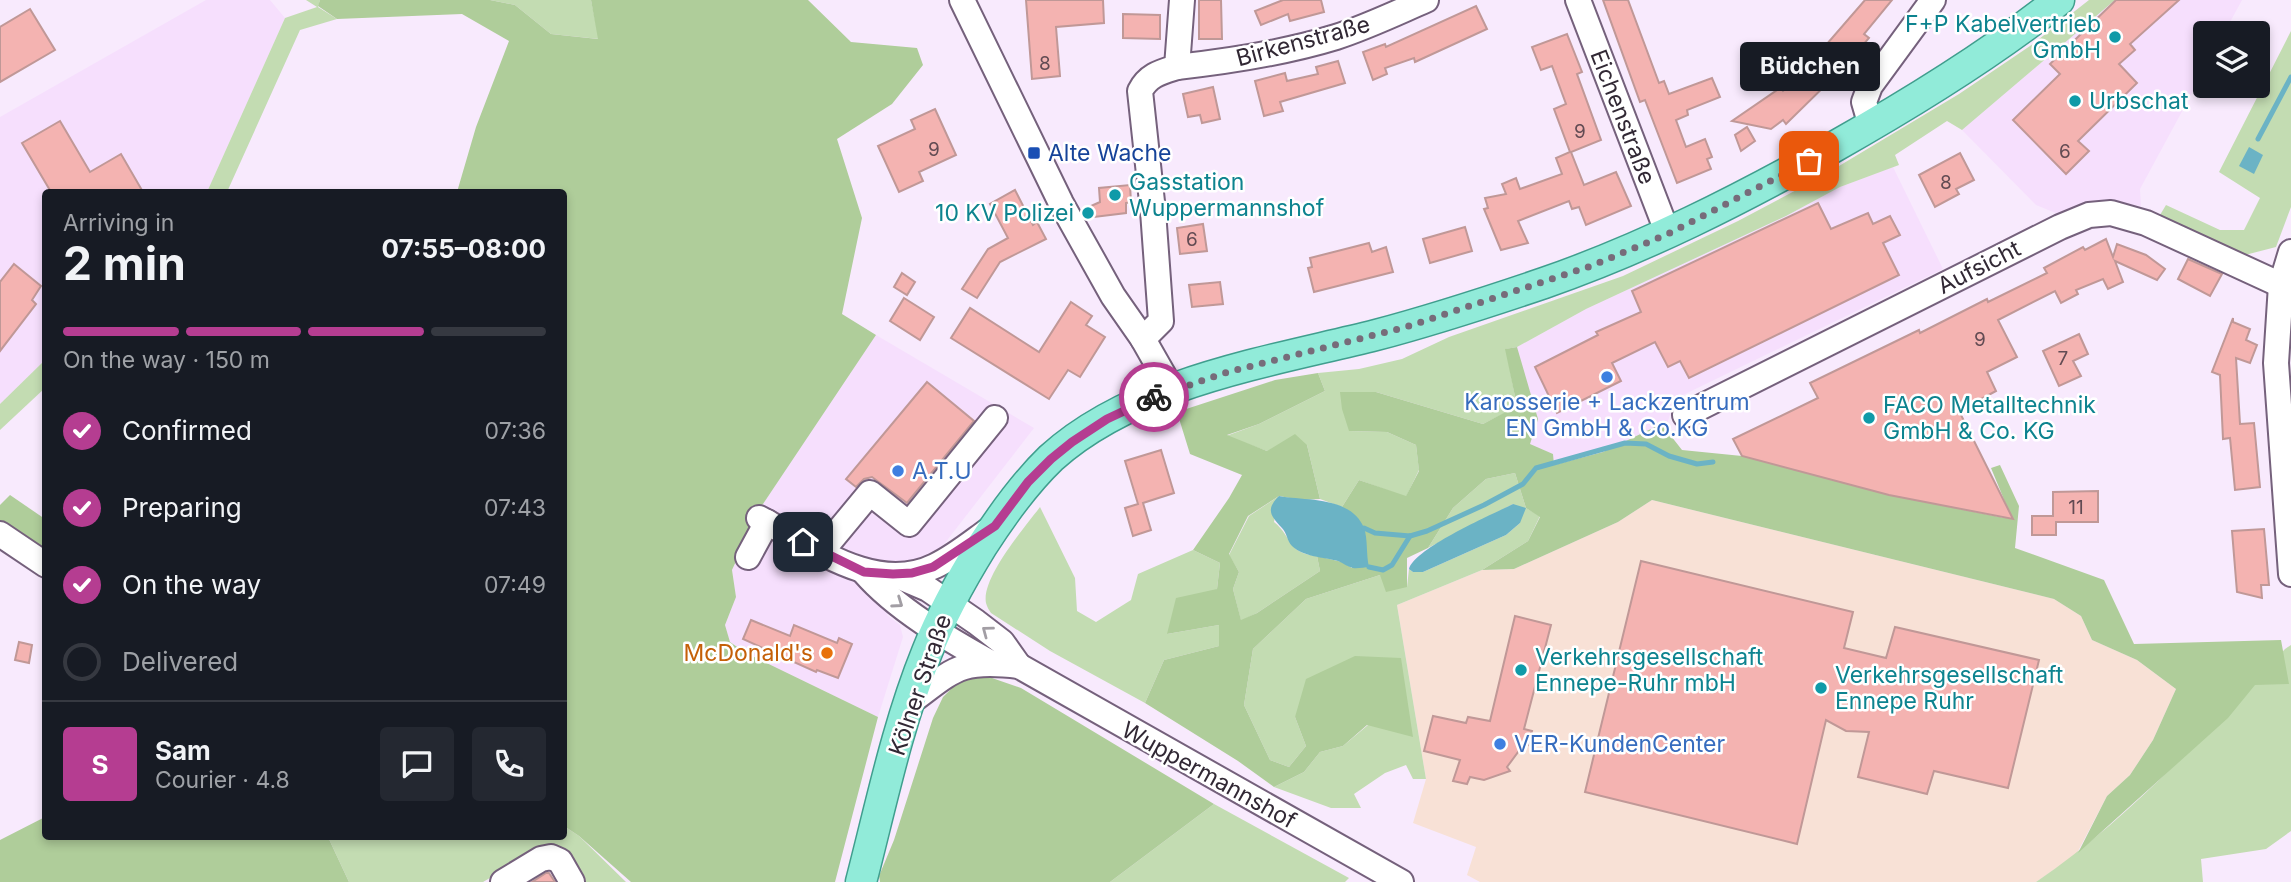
<!DOCTYPE html>
<html lang="en">
<head>
<meta charset="utf-8">
<style>
  body { margin:0; font-family:Inter,sans-serif; background:#242831; color:#f1f3f6; height:100vh; display:flex; flex-direction:column; font-size:26px; white-space:nowrap }
  * { box-sizing:border-box; margin:0 }
  p { font-size:23px; color:#9ea1a6 }
  .icon { flex:none; width:38px; height:38px; fill:none; stroke:currentColor; stroke-width:2; stroke-linecap:round; stroke-linejoin:round }
  .map { position:relative; flex:1; overflow:hidden }
  .sheet { position:absolute; left:42px; top:189px; width:525px; height:651px; display:flex; flex-direction:column; background:#171b24; border-radius:7px; box-shadow:0 4px 10px #0003 }
  .sheet>* { flex:none }
  .tools { position:absolute; left:2193px; top:21px; display:grid; gap:14px }
  .tools a { display:grid; place-items:center; width:77px; height:77px; border-radius:7px; background:#171b24; box-shadow:0 4px 10px #0003; font-size:35px }
  .pin { position:absolute; display:grid; place-items:center; width:60px; height:60px; color:#fff; margin:-30px; border-radius:14px; box-shadow:0 4px 10px #0006 }
  .courier { position:absolute; display:grid; place-items:center; width:70px; height:70px; margin:-35px; border:5px solid #b53d91; border-radius:50%; background:#fff; color:#222; box-shadow:0 2px 9px #0007 }
  .bubble { position:absolute; height:49px; border-radius:7px; background:#171b24; box-shadow:0 4px 10px #0003; font-size:23px; font-weight:700; line-height:49px; text-align:center }
  .summary em { font-style:normal; font-weight:700 }
  .summary div { display:flex; flex-direction:column-reverse }
  .summary { display:flex; align-items:center; justify-content:space-between; height:119px; padding:0 21px }
  h1 { font-size:46px; font-weight:700; line-height:52px }
  .bar { display:grid; grid-template-columns:repeat(4,1fr); gap:10px 7px; align-content:center; height:84px; padding:0 21px }
  .bar i { height:9px; border-radius:5px; background:#363941 }
  .bar .on { background:#b53d91 }
  .bar p { grid-column:span 4 }
  .line { display:flex; align-items:center; gap:18px; padding:0 21px; border-top:2px solid #363941 }
  .line div { flex:1 }
  .round { display:grid; place-items:center; flex:none; width:74px; height:74px; border-radius:7px; background:#242831 }
  ol { padding:0 21px; list-style:none }
  li { display:flex; align-items:center; gap:21px; height:77px }
  li p { margin-inline-start:auto }
  li .icon { padding:7px; border-radius:50%; background:#b53d91; color:#fff; stroke-width:4 }
  li:last-child { color:#9ea1a6 }
  li i { width:38px; height:38px; border:4px solid #363941; border-radius:50% }
  .map>svg:first-child { display:block }
  .built { fill:#f6dffd }
  .industrial { fill:#f8e1d6 }
  .green { fill:#c3dcb2 }
  .forest { fill:#afcd9a }
  .water { fill:#6bb3c5 }
  .lines { fill:none; stroke-linecap:round; stroke-linejoin:round }
  .stream { stroke:#6bb3c5; stroke-width:5 }
  .building { fill:#f4b3b1; stroke:#c09897; stroke-width:2 }
  .minor-casing { stroke:#75617c; stroke-width:28 }
  .major-casing { stroke:#409e8e; stroke-width:33 }
  .minor { stroke:#fff; stroke-width:24 }
  .major { stroke:#91ebd9; stroke-width:30 }
  .oneway { stroke:#a29ea4 }
  .done { stroke:#776c7a; stroke-width:7; stroke-dasharray:0 12.6 }
  .route { stroke:#b53d91; stroke-width:9 }
  .culture-dot { fill:#0f9aa8; stroke:#fff; stroke-width:2.5 }
  .transit-dot { fill:#1a4fb4; stroke:#fff; stroke-width:2.5 }
  .shop-dot { fill:#3f7fe0; stroke:#fff; stroke-width:2.5 }
  .food-dot { fill:#e8710a; stroke:#fff; stroke-width:2.5 }
  .labels { text-anchor:middle; stroke-width:5; stroke-linejoin:round; paint-order:stroke }
  .number-label { font-size:19px; fill:#624b53 }
  .culture-label { font-size:23px; fill:#0d838f; stroke:#fff; text-anchor:start }
  .street-label { font-size:23px; fill:#312834; stroke:#fff }
  .transit-label { font-size:23px; fill:#164399; stroke:#fff; text-anchor:start }
  .shop-label { font-size:23px; fill:#366cbe; stroke:#fff; text-anchor:start }
  .food-label { font-size:23px; fill:#c56008; stroke:#fff; text-anchor:end }
</style>
</head>
<body>
<div class="map">
<svg width="2291" height="882" viewBox="0 0 2291 882">
  <rect width="100%" height="100%" fill="#f8eafd"/>
  <g class="built">
    <path d="M206,0h64l15,18 -78,174h-161l-1,168 -45,44v-287z"/>
    <path d="M2115,0h127l-18,33h-19v36l-65,120 1,17 -38,-6 -22,4 -23,10 -22,-9 -74,-75z"/>
    <path d="M1893,167l50,102 -260,126 -11,13 -4,13 3,16 -7,-10h-9l-52,25 -50,13v-11l-24,-10 -12,-97 69,-38 200,-93 54,-29z"/>
    <path d="M876,335l158,93 -89,115 -13,11 -14,5 -31,56 13,10 3,12 -25,80 -132,-64 -16,-11 -5,-17 11,-28 -4,-27 29,-63z"/>
  </g>
  <path class="industrial" d="M1652,500l402,99 27,17 11,24 45,20 39,29 -23,51 -23,35 -23,21 -31,59 -40,27h-556l-13,-7 9,-28 -63,-24 13,-44 -29,-174 85,-35 32,-1 104,-47z"/>
  <g class="green">
    <path d="M306,0h14l-2,7 19,12 -37,11 -73,162h-20l78,-174 32,-11z"/>
    <path d="M490,0h101l8,39 -48,-5 -36,-29z"/>
    <path d="M2089,0h26l-153,130 -15,-9 -52,34 4,10 -59,22 -54,29 -200,93 -69,38 -11,2 11,58 -34,17 -107,-32 -27,39 38,1 29,13 3,25 -13,27 -47,-17 -17,27 -22,-8 -13,-54 -40,6 -41,-15 33,-12 66,-33 -7,-18 41,-4 43,-10 47,-22 174,-61 115,-55 81,-43 140,-84 71,-48z"/>
    <path d="M2291,31v176l-15,40 -31,8 -85,-40 6,-10 54,25h24l16,-32 -41,-26z"/>
    <path d="M45,360v28l-45,42v-26z"/>
    <path d="M1515,473l11,35 14,8 -12,25 -46,29 -85,35 29,174h-13l-7,-14 -21,8 -31,21 7,14h-30l-57,-21 30,-15 16,-20 23,-6 25,-21 33,-67 -106,59 11,29 -17,21 -19,-7 -26,-55 9,-56 53,-50 74,-24 27,12 2,-18 4,3h10l83,-37 14,-12 -7,-19 -85,44 25,-40 33,-29z"/>
    <path d="M1279,496l-5,26c19,15 12,31 43,34l3,15 -63,42 -16,8 -8,-32 6,-17 -10,-17 20,-39z"/>
    <path d="M1040,507l35,71 2,33 19,11 35,-22 7,-26 55,-24 27,13 -3,26 -50,45 52,-9v21l-55,14 -19,43 -95,-52 -59,-38c-2,-3 -4,-6 -5,-10 -5,-25 39,-76 54,-96z"/>
    <path d="M2291,645v186l-25,18 -65,10 2,23h-167c94,-64 172,-150 249,-233z"/>
    <path d="M1214,804l135,74 -4,4h-235z"/>
    <path d="M564,826l15,10 47,46h-44l-9,-26 -12,-7 -23,1 -55,32h-134l-21,-45 236,-1z"/>
  </g>
  <g class="forest">
    <path d="M320,0h170l25,5 36,29 47,5 -7,-39h217l43,42 66,6 6,17 -31,39 -55,35 25,79 -20,96 34,21 -115,172 -29,63 4,27 -11,28 5,17 16,11 132,64 -43,165h-204l-52,-46 -15,-10v-634h-107l19,-65 33,-86 -47,-27 -125,5 -19,-13z"/>
    <path d="M1517,347l21,72 -8,25 23,10 1,11 49,-13 52,-25h9l18,23 60,6 147,39 116,23 5,-4 -19,-46 9,-3 19,41 -4,42 89,32 30,64 147,-4 8,44 -34,1 -27,33 -150,135 29,-57 23,-21 23,-35 23,-51 -39,-29 -45,-20 -11,-24 -27,-17 -402,-99 -34,22 -104,47 -32,1 46,-29 12,-24 -14,-9 -11,-35 -29,6 -33,29 -25,40 -21,10v29l-21,5 -6,-17 -74,24 -53,50 -9,56 26,55 19,7 17,-21 -11,-29 11,-38 49,-23 46,2 12,79 -46,-12 -24,21 -23,6 -16,20 -30,15 -36,-26 -93,-58 19,-43 55,-14v-21l-52,9 9,-36 41,-9 3,-26 -27,-13 36,-52 13,-23 -52,-21 -13,-42 98,-32 43,-7 7,18 -66,33 -32,11 40,16 28,-17 12,11 13,54 -19,1 -22,-4 -31,20 -19,38 10,18 -6,17 8,31 16,-7 63,-42 -3,-15 25,6 10,6 2,-53 -12,-8 17,-27 47,16 13,-25 -3,-26 -29,-13 -38,-1 -7,-22 -2,-17h36l107,32 34,-18 -12,-57z"/>
    <path d="M10,495l35,24v43l-45,-32v-25z"/>
    <path d="M971,678h21l29,10 193,116 -104,78h-230l-1,-6 15,-36 39,-122 10,-21 12,-12z"/>
    <path d="M45,817l1,19 282,1 21,45h-349v-42z"/>
  </g>
  <g class="water">
    <path d="M2249,147l14,8 -9,19 -15,-8z"/>
    <path d="M1279,496c27,5 72,0 85,32 4,11 2,27 5,39 -4,0 -12,2 -16,1 -5,-1 -10,-5 -15,-7 -15,-4 -34,-4 -46,-15 -5,-5 -5,-13 -10,-18 -11,-12 -17,-18 -3,-32z"/>
    <path d="M1513,504l13,4 -6,15 -14,12 -83,37h-10l-4,-3c6,-21 82,-54 104,-65z"/>
  </g>
  <g class="lines">
    <g class="stream">
      <path d="M2258,139l33,-62"/>
      <path d="M1364,528l11,5 35,3 17,-5 57,-26 39,-21 13,-16 89,-25 21,1 23,12 28,8 16,-2"/>
      <path d="M1369,567l14,3 9,-5 18,-29"/>
    </g>
  </g>
  <g class="building">
    <path d="M1026,0h77l1,23 -48,4 4,49 -28,3z"/>
    <path d="M1199,0h22l1,39h-23z"/>
    <path d="M1283,0h38l3,12 -34,9 -2,-7 -27,11 -6,-14z"/>
    <path d="M1603,0h25l31,83 5,-2 5,13 43,-16 8,19 -33,13 1,5 -12,5 10,27 19,-8 7,18 -5,2 4,10 -34,14 -32,-83 -5,2z"/>
    <path d="M1865,0h27l-28,34 5,4 -11,13 -8,-6 -13,12 -11,-12z"/>
    <path d="M2116,0h63l-49,44 5,6 -16,14 18,19 -59,58 11,10 -23,23 -53,-54 47,-46 -10,-10z"/>
    <path d="M1476,6l11,23 -72,33 -1,-4 -29,10 2,6 -14,6 -10,-28 22,-8 1,3z"/>
    <path d="M30,9l25,41 -55,32v-55z"/>
    <path d="M1123,14l37,1v24l-37,-1z"/>
    <path d="M1567,34l15,38 -5,2 24,66 -30,12 13,33 32,-13 15,34 -45,19 -7,-18 -7,2 -3,-8 -51,20 10,22 -27,7 -17,-41 4,-1 -3,-10 21,-4 -4,-10 14,-6 4,11 42,-15 -6,-16 14,-6 -16,-43 12,-5 -14,-38 -11,4 -9,-23z"/>
    <path d="M1821,53l18,19 -53,52 -3,-4 -12,9 -39,-8 48,-33 3,3 25,-22z"/>
    <path d="M1338,61l7,22 -65,19 3,9 -19,5 -9,-35 30,-8 2,8 31,-7 -2,-7z"/>
    <path d="M1213,87l7,32 -18,4 -2,-8 -12,2 -5,-23z"/>
    <path d="M935,109l21,46 -37,17 4,9 -24,11 -21,-46 37,-17 -4,-9z"/>
    <path d="M60,121l30,51 31,-18 22,38h-92l-29,-49z"/>
    <path d="M1747,127l8,14 -14,10 -6,-16z"/>
    <path d="M1960,153l14,27 -18,9 3,5 -24,13 -16,-32z"/>
    <path d="M1130,185l1,17 -5,1v10l-40,5 -4,-8 18,-8 -1,-14z"/>
    <path d="M1015,190l18,35 4,-3 9,17 -46,23 -23,36 -15,-9 26,-40 20,-11 -18,-34z"/>
    <path d="M1818,203l13,26 37,-16 5,11 17,-8 10,19 -17,8 16,32 -210,103 -9,-17 -12,6 -13,-25 -43,21 9,18 -64,32 -22,-46 63,-32 -2,-3 45,-20 -9,-21z"/>
    <path d="M1203,224l4,27 -27,3 -3,-26z"/>
    <path d="M1465,227l7,24 -42,12 -7,-24z"/>
    <path d="M2106,239l7,18 4,-13 29,11 19,14 -8,11 -42,-19 8,21 -15,7 -5,-10 -27,11 2,4 -17,9 -6,-12 -57,29 19,37 -30,15 9,19 -37,20 54,108 -124,-24 -147,-39 -9,-17 85,-41 -8,-15 109,-53 1,3 67,-34 1,3 59,-29 -3,-5 39,-21 2,3z"/>
    <path d="M1369,243l3,9 14,-5 7,25 -79,20 -6,-24 4,-1 -2,-9z"/>
    <path d="M2188,259l34,15 -12,22 -32,-17z"/>
    <path d="M14,264l27,22 -9,14 4,4 -36,47v-69z"/>
    <path d="M902,273l13,9 -8,13 -13,-8z"/>
    <path d="M1220,282l3,22 -31,3 -3,-22z"/>
    <path d="M904,298l30,19 -14,23 -30,-19z"/>
    <path d="M1071,302l21,14 -6,9 19,12 -25,40 -12,-7 -19,29 -98,-61 19,-30 69,44z"/>
    <path d="M2233,318v4l17,7 -4,11 11,5 -7,18 -14,-5 4,66 14,-1 6,64 -25,3 -5,-52 -7,1 -3,-64 -8,-3z"/>
    <path d="M2079,334l9,20 -15,7 8,15 -22,10 -16,-35z"/>
    <path d="M927,382l47,39 -67,82 -35,-26 -8,2 -8,8 -10,-8z"/>
    <path d="M1161,450l13,43 -31,10 8,27 -18,6 -8,-28 13,-4 -13,-43z"/>
    <path d="M2098,491v31h-42v13h-24v-19h21v-24z"/>
    <path d="M2264,529l5,56h-8l1,13 -25,-6 -5,-61z"/>
    <path d="M1641,561l212,51 -9,36 42,10 9,-31 144,33 -31,128 -74,-17 -7,23 -69,-17 11,-45 -23,-1 -20,-11 -29,124 -212,-52z"/>
    <path d="M1515,616l36,9 -27,104 8,2 -4,14 -4,-1 -17,23 3,4 -26,9 -14,-3 -3,7 -14,-3 7,-21 -36,-9 9,-35 33,7 2,-6 22,4z"/>
    <path d="M751,620l39,16 4,-11 43,18 2,-5 13,6 -14,34 -21,-8 -1,2 -73,-33z"/>
    <path d="M19,642l13,3 -3,18 -14,-3z"/>
    <path d="M549,873l6,9h-23l14,-9z"/>
  </g>
  <g class="lines">
    <g class="minor-casing">
      <g id="minor">
        <path d="M962,0l99,203 52,93 30,43 29,51"/>
        <path d="M1578,0l90,234"/>
        <path d="M1177,67c54,-6 107,-14 159,-30 31,-10 60,-24 90,-37"/>
        <path d="M1871,126l-7,-24 6,-16 63,-86"/>
        <path d="M2291,252l-10,33 -5,78 15,211"/>
        <path d="M1143,339l18,-18 -8,-110 -13,-120c8,-16 21,-19 37,-24l5,-67"/>
        <path d="M1685,415l375,-188 29,-12 22,-2 35,10 135,62"/>
        <path d="M759,518c51,26 115,78 176,48 19,-9 36,-23 54,-36"/>
        <path d="M0,534l46,31"/>
        <path d="M821,552l49,-59 39,31 86,-106"/>
        <path d="M748,557l19,-35"/>
        <path d="M864,572c32,37 84,67 127,91"/>
        <path d="M895,575l33,14 48,33 26,20 17,24"/>
        <path d="M909,703c46,-34 50,-44 110,-37l382,216"/>
        <path d="M503,882l38,-23 10,-2 9,4 12,21"/>
      </g>
    </g>
    <g class="major-casing">
      <path id="major" d="M861,882c20,-77 36,-156 66,-230 15,-38 34,-72 55,-106 20,-31 42,-62 69,-88 84,-76 218,-96 325,-123 57,-15 112,-33 168,-52 101,-35 195,-83 288,-135 78,-44 157,-92 227,-148"/>
    </g>
    <use href="#minor" class="minor"/>
    <use href="#major" class="major"/>
  </g>
  <defs><path id="oneway-chevron" d="M-2-3.5L2.5 0L-2 3.5" fill="none" stroke-width="1.6" stroke-linecap="round" stroke-linejoin="round" transform="scale(1.75)"/></defs>
  <g class="oneway">
    <use href="#oneway-chevron" transform="translate(898 603) rotate(35)"/>
    <use href="#oneway-chevron" transform="translate(987 631) rotate(-143)"/>
  </g>
  <g class="lines">
    <path class="done" d="M1154,397l74,-25 178,-45 185,-61 77,-32 141,-73"/>
    <path class="route" d="M803,542l61,30 29,2 19,-1 21,-6 62,-41 33,-44 23,-23 21,-17 35,-23 47,-22"/>
  </g>
  <g class="culture-dot">
    <circle cx="2115" cy="37" r="7"/>
    <circle cx="2075" cy="101" r="7"/>
    <circle cx="1115" cy="195" r="7"/>
    <circle cx="1088" cy="213" r="7"/>
    <circle cx="1869" cy="418" r="7"/>
    <circle cx="1521" cy="670" r="7"/>
    <circle cx="1821" cy="688" r="7"/>
  </g>
  <rect class="transit-dot" x="1027" y="146" width="14" height="14" rx="3.5"/>
  <g class="shop-dot">
    <circle cx="1607" cy="377" r="7"/>
    <circle cx="898" cy="471" r="7"/>
    <circle cx="1500" cy="744" r="7"/>
  </g>
  <circle class="food-dot" cx="827" cy="653" r="7"/>
  <g class="labels">
    <g class="number-label">
      <text x="1045" y="70">8</text>
      <text x="1580" y="138">9</text>
      <text x="934" y="156">9</text>
      <text x="2065" y="158">6</text>
      <text x="1946" y="189">8</text>
      <text x="1192" y="246">6</text>
      <text x="1980" y="346">9</text>
      <text x="2063" y="365">7</text>
      <text x="2076" y="514">11</text>
    </g>
    <g class="culture-label">
      <text x="2101" y="32" text-anchor="end">F+P Kabelvertrieb<tspan x="2101" dy="26">GmbH</tspan></text>
      <text x="2089" y="109">Urbschat</text>
      <text x="1129" y="190">Gasstation<tspan x="1129" dy="26">Wuppermannshof</tspan></text>
      <text x="1074" y="221" text-anchor="end">10 KV Polizei</text>
      <text x="1883" y="413">FACO Metalltechnik<tspan x="1883" dy="26">GmbH &amp; Co. KG</tspan></text>
      <text x="1535" y="665">Verkehrsgesellschaft<tspan x="1535" dy="26">Ennepe-Ruhr mbH</tspan></text>
      <text x="1835" y="683">Verkehrsgesellschaft<tspan x="1835" dy="26">Ennepe Ruhr</tspan></text>
    </g>
    <g class="street-label">
      <text transform="translate(1303 41) rotate(-15)" y="8">Birkenstraße</text>
      <text transform="translate(1623 117) rotate(69)" y="8">Eichenstraße</text>
      <text transform="translate(1979 267) rotate(-27)" y="8">Aufsicht</text>
      <text transform="translate(920 685) rotate(-71)" y="8">Kölner Straße</text>
      <text transform="translate(1209 775) rotate(29)" y="8">Wuppermannshof</text>
    </g>
    <g class="transit-label">
      <text x="1048" y="161">Alte Wache</text>
    </g>
    <g class="shop-label">
      <text x="1607" y="410" text-anchor="middle">Karosserie + Lackzentrum<tspan x="1607" dy="26">EN GmbH &amp; Co.KG</tspan></text>
      <text x="912" y="479">A.T.U</text>
      <text x="1514" y="752">VER-KundenCenter</text>
    </g>
    <g class="food-label">
      <text x="813" y="661">McDonald's</text>
    </g>
  </g>
</svg>
<div class="tools">
<a><svg class="icon" aria-label="layers" viewBox="0 0 24 24"><path d="M12 4l9 5-9 5-9-5zM3 14l9 5 9-5"/></svg></a>
</div>
<div class="pin" style="left:1809px;top:161px;background:#ea580c"><svg class="icon" aria-label="bag" viewBox="0 0 24 24"><path d="M5 8h14l-1 12H6zM9 8a3 3 0 0 1 6 0"/></svg></div>
<div class="pin" style="left:803px;top:542px;background:#1f2937"><svg class="icon" aria-label="home" viewBox="0 0 24 24"><path d="M3 11l9-7 9 7M6 9v11h12V9"/></svg></div>
<div class="courier" style="left:1154px;top:397px"><svg class="icon" aria-label="bike" viewBox="0 0 24 24"><circle cx="6" cy="16" r="4"/><circle cx="18" cy="16" r="4"/><path d="M6 16l4-8h5l3 8M10 8l3 8H6M13 5h3"/></svg></div>
<div class="bubble" style="left:1740px;top:42px;width:140px">Büdchen</div>
<section class="sheet">
<div class="summary"><div><h1>2 min</h1><p>Arriving in</p></div><em>07:55–08:00</em></div>
<div class="bar"><i class="on"></i><i class="on"></i><i class="on"></i><i></i><p>On the way · 150 m</p></div>
<ol>
<li><svg class="icon" aria-label="check" viewBox="0 0 24 24"><path d="M5 12l5 5 9-10"/></svg>Confirmed<p>07:36</p></li>
<li><svg class="icon" aria-label="check" viewBox="0 0 24 24"><path d="M5 12l5 5 9-10"/></svg>Preparing<p>07:43</p></li>
<li><svg class="icon" aria-label="check" viewBox="0 0 24 24"><path d="M5 12l5 5 9-10"/></svg>On the way<p>07:49</p></li>
<li><i></i>Delivered</li>
</ol>
<div class="line" style="height:126px"><b class="round" style="background:#b53d91;color:#fff">S</b><div><b>Sam</b><p>Courier · 4.8</p></div><a class="round"><svg class="icon" aria-label="chat" viewBox="0 0 24 24"><path d="M4 5h16v11H9l-5 4z"/></svg></a><a class="round"><svg class="icon" aria-label="phone" viewBox="0 0 24 24"><path d="M5 4h4l2 5-3 2q2 4 5 5l2-3 5 2v4C11 20 4 13 5 4z"/></svg></a></div>
</section>
</div>
</body>
</html>
